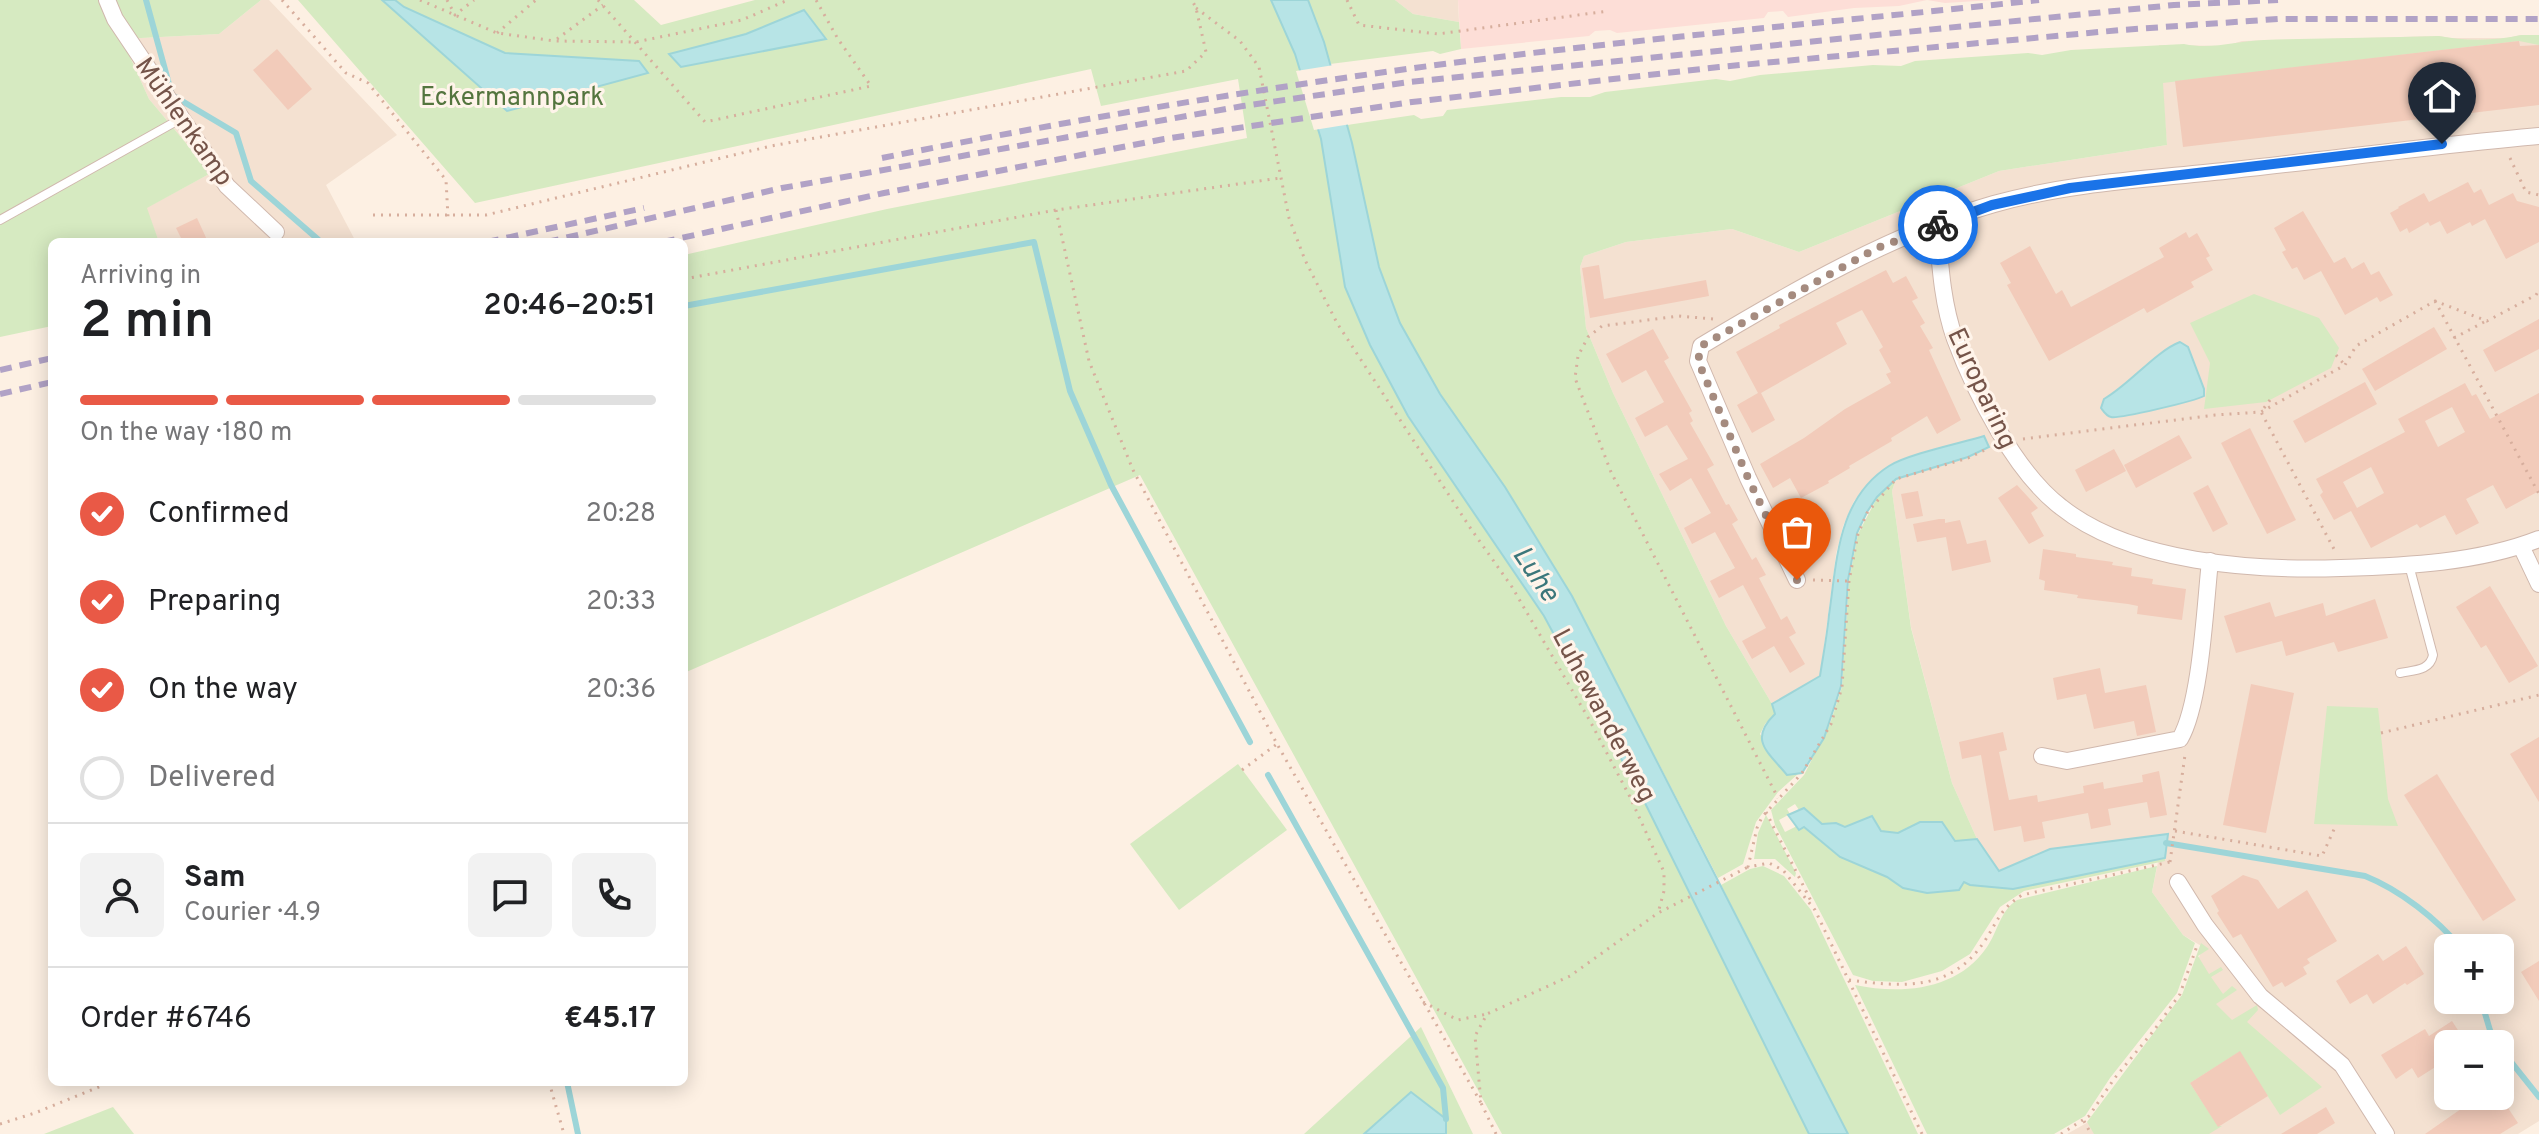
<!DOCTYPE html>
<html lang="en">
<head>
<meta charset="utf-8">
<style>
  body { margin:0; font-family:Overpass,sans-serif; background:#f2f2f2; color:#202124; height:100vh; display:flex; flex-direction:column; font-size:30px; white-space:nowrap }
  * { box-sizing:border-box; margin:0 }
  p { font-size:26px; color:#757577 }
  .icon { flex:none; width:44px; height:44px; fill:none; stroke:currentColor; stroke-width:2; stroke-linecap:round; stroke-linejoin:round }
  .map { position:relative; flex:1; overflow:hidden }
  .panel { position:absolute; left:48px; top:238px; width:640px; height:848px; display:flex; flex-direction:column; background:#fff; border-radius:12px; box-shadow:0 4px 20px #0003 }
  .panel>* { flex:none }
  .buttons { position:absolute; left:2434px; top:934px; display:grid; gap:16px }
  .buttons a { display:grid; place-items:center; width:80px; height:80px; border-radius:12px; background:#fff; box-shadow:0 4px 20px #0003; font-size:40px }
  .pin { position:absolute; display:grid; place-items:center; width:68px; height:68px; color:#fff; margin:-82px -34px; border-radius:50% 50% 50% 0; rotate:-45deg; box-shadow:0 0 8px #0007 }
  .pin .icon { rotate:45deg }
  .courier { position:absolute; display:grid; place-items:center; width:80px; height:80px; margin:-40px; border:6px solid #1a73e8; border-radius:50%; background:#fff; color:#222; box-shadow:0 2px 10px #0007 }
  .headline em { font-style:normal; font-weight:600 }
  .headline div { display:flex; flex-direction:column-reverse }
  .headline { display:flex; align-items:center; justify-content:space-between; height:136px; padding:0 32px }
  h1 { font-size:52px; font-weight:600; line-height:60px }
  .bar { display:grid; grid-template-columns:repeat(4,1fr); gap:12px 8px; align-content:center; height:96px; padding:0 32px }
  .bar i { height:10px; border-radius:6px; background:#e0e0e0 }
  .bar .active { background:#e95946 }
  .bar p { grid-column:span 4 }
  .line { display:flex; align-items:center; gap:20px; padding:0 32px; border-top:2px solid #e0e0e0 }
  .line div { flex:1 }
  .round { display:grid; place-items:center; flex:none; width:84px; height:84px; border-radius:12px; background:#f2f2f2 }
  ol { padding:0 32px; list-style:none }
  li { display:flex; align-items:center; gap:24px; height:88px }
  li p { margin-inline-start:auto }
  li .icon { padding:8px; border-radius:50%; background:#e95946; color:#fff; stroke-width:4 }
  li:last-child { color:#757577 }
  li i { width:44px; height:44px; border:4px solid #e0e0e0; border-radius:50% }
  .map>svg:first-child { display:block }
  .residential { fill:#f4e1d1; fill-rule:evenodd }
  .commercial { fill:#fdded7 }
  .green { fill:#d6eac1 }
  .water { fill:#b7e4e6; stroke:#9dd5d8; stroke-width:2 }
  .pier { fill:#fdf0e3 }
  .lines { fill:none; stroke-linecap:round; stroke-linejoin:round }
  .stream { stroke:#9dd5d8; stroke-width:6 }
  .building { fill:#f2cbba; fill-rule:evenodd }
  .lane-casing { stroke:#d0b8ad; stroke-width:10 }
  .street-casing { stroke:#d0b8ad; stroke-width:18 }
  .path { stroke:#d7ae9d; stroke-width:3; stroke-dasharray:2 6; stroke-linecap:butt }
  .lane { stroke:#fff; stroke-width:8 }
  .street { stroke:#fff; stroke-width:16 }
  .rail { stroke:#b1a2c6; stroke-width:6; stroke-dasharray:12 8; stroke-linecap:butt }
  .done { stroke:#a58b7f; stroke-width:8; stroke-dasharray:0 14.4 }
  .route { stroke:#1a73e8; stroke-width:10 }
  .labels { text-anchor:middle; stroke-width:6; stroke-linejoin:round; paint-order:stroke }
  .park-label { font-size:26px; fill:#54753e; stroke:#fff4ea }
  .street-label { font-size:26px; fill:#755449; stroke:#fff4ea }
  .water-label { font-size:28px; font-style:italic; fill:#3c777b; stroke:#fff4ea }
</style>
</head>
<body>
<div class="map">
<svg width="2539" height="1134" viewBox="0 0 2539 1134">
  <rect width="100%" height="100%" fill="#fdf0e3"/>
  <g class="residential">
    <path d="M261,0h8l128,135 -71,50 30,57h-197l-13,-34 65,-35 -62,-74 -27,-60 97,-5z"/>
    <path d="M1395,0h63l1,22 -46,-8z"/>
    <path d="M2521,35h18v1086l-21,13h-451l25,-14 92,-123 19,-50 -20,-12 -31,-43 6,-30 7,-2 3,-26 -118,15 -52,22 -21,-32 -25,-56 -41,-156 -19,-136 4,-12 72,-21 21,-10 -5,-12 -93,28 -18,16 -19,21 -11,25 -7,28 -16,123 -48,27 -46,-78 -113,-233 -27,-65 -6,-61 4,-11 42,-14 106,-13 67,23 200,-81 168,-26 -8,-100 67,1 16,-5 197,-5 12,2h56zM2448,948h52v52h-52zM2448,1044h52v52h-52z"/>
  </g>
  <path class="commercial" d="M1458,0h535l-48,3 -18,-3 -28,6 -45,2 -66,9 -5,-6 -15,1 -4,6 -147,15 -7,-3 -15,1 -6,5 -128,13z"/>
  <g class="green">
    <path d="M0,0h261l-42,34 -97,5 27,60 62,74 -64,35 12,34h-107v84l-52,11z"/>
    <path d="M298,0h336l27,25 94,-25h516l24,54 26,85 24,148 25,58 38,71 136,200 100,185 165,333h-307l-362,-659 -456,198v-418l203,-46 360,-71 -9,-59 -137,27 -10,-37 -616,134z"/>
    <path d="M1308,0h87l18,14 46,8 2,27 -21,5 -7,-3 -103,13z"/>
    <path d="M2521,35h18v10l-20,-4 -356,42 4,62 -168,26 -200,81 -67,-23 -106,13 -42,14 -4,11 6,61 27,65 113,233 46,78 3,10 -10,10 -5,10 27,41 12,-2 -21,19 -22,30 -13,42 -25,14 -146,-282 -67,-109 -65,-93 -40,-71 -21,-56 -32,-142 67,-10 7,4 22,-3 4,-6 114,-13h29l15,-5 111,-13 14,2 30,-6 113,-10 28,1 14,-5 113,-8 14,2 29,-5 113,-6c28,6 52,-3 80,-4 58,-2 117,-2 175,-4 25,5 57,5 82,-1z"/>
    <path d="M2254,294l65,24 20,30 -8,20 -65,34 -62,7 6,-46 -20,-40z"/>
    <path d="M1896,479l-4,12 19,137 41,155 25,56 -22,2 -35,-19c-6,4 -15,10 -23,11 -25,4 -51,-11 -75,-9l-18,-15 -5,1 -4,-6 -8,5 3,5 -11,6 6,12 12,-6 7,1 37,30 47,20 15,11 60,-6 7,3 43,4 152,-31v3l-141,30 -24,16 -30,47 -28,17 -40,11 -29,-1 -20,-6 -78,-150 -4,-15 33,-35 26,-51 12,-37 7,-106 9,-47 19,-36z"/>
    <path d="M2327,706l51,2 10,91 10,27 -84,-2z"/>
    <path d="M1238,764l49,66 -108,80 -49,-66z"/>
    <path d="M1766,815l30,58 -1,4 -20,-18h-21l4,-26z"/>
    <path d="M1763,866l21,10 27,34 107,224h-70l-127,-249 29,-16z"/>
    <path d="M2157,866l-5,26 31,43 12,8 -18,50 -67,85 -25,38 -31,18h-127l-72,-149c47,10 103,5 132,-38 11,-16 13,-36 30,-47z"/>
    <path d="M2201,943l8,6 -11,7 11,18 12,-7 2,3 -12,7 12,17 9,-8 5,4 -21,14 16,16 25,-15 1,5 -11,12 75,65 -42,28 -41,-63 -49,31 28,43h4l-13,8h-115l-7,-12 95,-127z"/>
    <path d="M1421,1027l52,107h-27l-1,-16 -34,-26 -47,42h-60z"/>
    <path d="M113,1107l21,27h-90z"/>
  </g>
  <g class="water">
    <path d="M382,0h13l9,7 101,46 134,8 9,12 -141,38z"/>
    <path d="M1271,0h37l16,42 28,101 27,124 21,56 40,71 65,93 67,109 276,538h-39l-165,-333 -100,-185 -136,-200 -38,-71 -25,-58 -24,-148 -26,-85z"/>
    <path d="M804,10l22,29 -145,28 -12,-13 77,-20z"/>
    <path d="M2180,342l8,5 16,42v7c-9,5 -85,23 -93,21 -5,-1 -7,-5 -10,-9l3,-9c25,-14 52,-48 76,-57z"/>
    <path d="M1984,436l5,11 -21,10 -72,22 -19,18 -10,15 -10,21 -9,47 -7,106 -17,52 -22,35 -15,2c-19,-23 -39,-35 -12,-61l-3,-10 48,-28c3,-20 7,-40 9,-61 8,-54 8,-116 60,-149 19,-12 72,-23 95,-30z"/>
    <path d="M1804,808l18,16 14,-1 9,4 27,-11 9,15 17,2 22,-11h22l13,19 22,-2 22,32 51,-22 118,-15 -3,24 -152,31 -43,-4 -6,-3 -5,8 -32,3 -24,-5 -16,-11 -47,-20 -36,-30 -5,3 -11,-15z"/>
    <path d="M1411,1092l35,27v15h-82z"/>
  </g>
  <path class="pier" d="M1334,65l17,59 -37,6 -18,-59z"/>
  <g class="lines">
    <g class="stream">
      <path d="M146,0l26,95 64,38 15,48 70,61"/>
      <path d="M684,306l350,-64 36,149 41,94 139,257"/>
      <path d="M1268,775l175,313 3,31"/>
      <path d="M2166,843l199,33c35,14 72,43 96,72"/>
      <path d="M2481,1000l11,37 5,7"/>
      <path d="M2500,1048l39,49"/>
      <path d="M567,1082l11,52"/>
    </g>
  </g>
  <g class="building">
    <path d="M2519,41l1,5 19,-1v60l-356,42 -8,-66z"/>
    <path d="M277,49l35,40 -24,21 -35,-40z"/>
    <path d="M2468,182l6,11 7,-4 8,16 24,-12 4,8 22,6v35l-33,17 -21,-40 -13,7 -2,-4 -23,12 -7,-13 -10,5 -2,-4 -19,11 -2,-5 -7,4 -10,-19 9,-5 -1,-1 26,-14 5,9z"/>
    <path d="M2303,211l31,52 11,-6 7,12 12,-7 7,13 8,-4 14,24 -13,7 -3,-5 -32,18 -24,-44 -17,9 -7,-13 -5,2 -10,-17 4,-2 -12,-22z"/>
    <path d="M197,218l11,24h-25l-7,-14z"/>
    <path d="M2186,232l3,6 8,-5 13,23 -4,2 7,12 -22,12 3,5 -47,26 -3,-5 -95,53 -42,-76 4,-2 -11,-20 30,-17 26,48 6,-4 9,17 93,-50 -5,-9z"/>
    <path d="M1599,265l5,34 102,-19 3,16 -119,22 -8,-50z"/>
    <path d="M1886,270l7,13 13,-7 12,22 -6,3 13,22 -5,3 13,22 -4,2 32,70 -24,14 -10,-18 -36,22 1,3 -43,25 1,2 -22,13 1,2 -28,15 -11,-20 -17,10 -13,-24 44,-26 41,-29 46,-26 -5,-9 5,-2 -12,-22 4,-3 -21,-37 -26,13 11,21 -86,49 14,27 -23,13 -15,-28 21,-12 -22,-41 44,-24 -1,-3z"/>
    <path d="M2539,319v30l-44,23 -12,-22z"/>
    <path d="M2434,327l13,22 -72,42 -13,-22z"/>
    <path d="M1653,329l16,29 -5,3 28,50 -3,2 4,8 -3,2 24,42 -7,4 19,36 3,-1 9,16 -6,4 20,36 4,-3 10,18 -7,3 22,42 6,-4 9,17 -7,4 16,27 -15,9 -16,-27 -22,13 -10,-18 24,-13 -23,-43 -24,13 -9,-17 25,-13 -20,-36 -23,12 -8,-16 27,-15 -20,-35 -21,13 -11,-17 29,-15 -21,-34 -22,12 -10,-19 29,-16 -18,-32 -24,13 -16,-29z"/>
    <path d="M2365,382l12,22 -72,39 -12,-22z"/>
    <path d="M2465,383l7,13 4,-2 14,25 49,-26v98l-33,18 -13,-24 -27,14 13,24 -23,12 -11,-20 -25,13 -3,-4 -46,24 -20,-37 -17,9 -14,-25 3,-3 -7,-13 89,-47 -7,-13zM2452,407l13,25 -27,15 -13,-26zM2371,467l13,26 -27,15 -14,-26z"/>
    <path d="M2250,428l46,92 -29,14 -46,-91z"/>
    <path d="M2179,435l13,23 -56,30 -12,-23z"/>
    <path d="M2114,449l12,22 -40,21 -11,-22z"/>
    <path d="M2017,485l21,23 -7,5 13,23 -15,8 -31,-46z"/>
    <path d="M2208,485l20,39 -15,8 -20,-39z"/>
    <path d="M1918,491l5,25 -17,3 -5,-25z"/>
    <path d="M1939,519h6v4l15,-3 7,24 19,-4 5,22 -39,9 -6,-34 -29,5 -4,-18z"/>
    <path d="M2043,549l33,5v3l37,5 -1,3 20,3 -1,8 22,3 -1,5 34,5 -4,31 -45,-6 1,-8 -10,-2 -51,-6 1,-3 -34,-5 1,-9 -6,-2z"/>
    <path d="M2490,586l48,80 -29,17 -23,-38 -5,3 -25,-41z"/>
    <path d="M2375,599l13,39 -50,14 -4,-10 -48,14 -4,-15 -46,12 -12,-37 46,-14 5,15 48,-14 3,13z"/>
    <path d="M2100,668l5,25 41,-8 10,47 -19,4 -3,-15 -40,8 -8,-35 -29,6 -4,-22z"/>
    <path d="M2251,684l43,9 -28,140 -43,-8z"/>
    <path d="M2003,732l4,18 -8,2 10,48 28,-5 1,7 46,-9 -1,-7 20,-4 1,7 39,-7 -1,-7 17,-4 8,44 -17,3 -3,-16 -39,7 3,16 -20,4 -3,-16 -46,9 3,16 -21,4 -3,-16 -27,5 -13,-76 -19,4 -3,-17z"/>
    <path d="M2539,737v65l-29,-48z"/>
    <path d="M2437,774l79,126 -33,21 -79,-126z"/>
    <path d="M2243,875l15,5 20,29 29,-19 30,51 -30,18 3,4 -7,4 4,7 -22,13 -3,-5 -9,5 -32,-53 -8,4 -16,-25 2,-2 -8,-15z"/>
    <path d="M2406,946l18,28 -17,11 -2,-2 -32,21 -6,-10 -17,10 -14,-23 42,-27 5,7z"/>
    <path d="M2539,961v40l-18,-29z"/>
    <path d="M2452,1021l15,23h-19v15l-30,19 -6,-10 -16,11 -15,-24 44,-26 4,7z"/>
    <path d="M2240,1051l28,45 -50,31 -28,-44z"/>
    <path d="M2500,1096l18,27 -18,11h-75l46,-32 5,8z"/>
    <path d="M2326,1107l9,16 -18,11h-36z"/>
  </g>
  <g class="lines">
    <g class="lane-casing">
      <g id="lane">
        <path d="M0,220l182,-102"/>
        <path d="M2400,673c14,-3 30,-2 33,-18l-24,-90"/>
      </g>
    </g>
    <g class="street-casing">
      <g id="street">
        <path d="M107,0l8,19 112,167 49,46"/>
        <path d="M1937,225c3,38 5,78 18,114 20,54 60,133 106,168 70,56 194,64 280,61 65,-2 137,-5 198,-29"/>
        <path d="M2521,546l18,38"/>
        <path d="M1797,580l-49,-102 -50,-117 3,-15c90,-54 192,-113 293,-142 78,-22 159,-25 239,-34 102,-11 204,-25 306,-34"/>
        <path d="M2042,756l25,5 113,-22c21,-36 25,-133 30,-178"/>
        <path d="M2178,882l27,43 55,71 82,69 44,69"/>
      </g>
    </g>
    <g class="path">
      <path d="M282,0l64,73 22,10 78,97 2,37"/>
      <path d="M420,0l77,33 58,8 81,1 106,-22 46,-20"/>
      <path d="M447,0l8,15 19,-15"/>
      <path d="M598,0l107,122 166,-36 -33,-47 -22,-39"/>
      <path d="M1347,0l12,25 79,9 170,-23"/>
      <path d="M1196,8l44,33 19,26 30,151 16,42 32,63 134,206 41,58 78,134 40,76 34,75v19l-6,22"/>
      <path d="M497,33l39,-33"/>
      <path d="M557,39l46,-34"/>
      <path d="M2510,158l16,34 13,3"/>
      <path d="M1056,210l33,151 44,109 144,274 204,359"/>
      <path d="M373,215h113l285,-69 415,-75 20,-19 -10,-44 -4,-8"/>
      <path d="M684,279l372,-69 224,-32"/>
      <path d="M2435,301l104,193"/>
      <path d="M1713,319l-34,-3 -77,10 -14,11 -10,19 -3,22 36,94 167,326"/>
      <path d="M2454,338l32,-17"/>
      <path d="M2336,355l8,9"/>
      <path d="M2270,400l-9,12 74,139"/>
      <path d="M2023,439l192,-24 46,-3 84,-47 11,-19 79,-45 52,20 49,-26 3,-5"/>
      <path d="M1813,580l36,1"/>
      <path d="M2381,733l158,-38"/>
      <path d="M1242,770l35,-26"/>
      <path d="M1766,812l45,89"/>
      <path d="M2175,831l147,25 14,-31"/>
      <path d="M2170,862l15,-107"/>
      <path d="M1849,980c53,7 101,12 135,-38 14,-21 15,-32 38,-47l148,-33 1,4"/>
      <path d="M1423,1002l35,18 29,-6"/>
      <path d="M549,1082l15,52"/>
      <path d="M2084,1121l7,13"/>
      <path d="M0,1124l35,-11 76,-31"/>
      <path d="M1496,1134l-15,-31 -6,-67 12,-22 83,-38 88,-63 90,-46"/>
      <path d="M1922,1134l-107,-224 -32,-40 -14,-7 -21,4 9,-39 5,-11 40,-44 29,-49 11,-37 7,-106 9,-47 9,-21 29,-34 72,-21 21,-10"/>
      <path d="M2061,1134l28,-18 25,-37 41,-50 25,-35 18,-51"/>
    </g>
    <use href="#lane" class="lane"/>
    <use href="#street" class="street"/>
    <g class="rail">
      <path d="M882,158c174,-35 350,-65 525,-89 210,-29 421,-46 632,-69"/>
      <path d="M487,242l157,-34"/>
      <path d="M547,242l235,-54 461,-82 166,-24 765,-77 104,-5"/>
      <path d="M663,242l221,-49 280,-54 248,-37 307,-35 402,-37 157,-11h261"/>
      <path d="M0,370l52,-12"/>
      <path d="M0,394l52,-12"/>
    </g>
  </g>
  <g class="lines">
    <path class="done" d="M1797,580l-49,-102 -50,-117 3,-15 176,-98 61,-23"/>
    <path class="route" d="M1938,225l54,-20 78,-17 372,-44"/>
  </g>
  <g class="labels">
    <g class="park-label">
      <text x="512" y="105">Eckermannpark</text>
    </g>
    <g class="street-label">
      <text transform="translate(185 121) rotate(55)" y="9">Mühlenkamp</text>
      <text transform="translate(1983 388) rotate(65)" y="9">Europaring</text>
      <text transform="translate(1605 715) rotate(62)" y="9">Luhewanderweg</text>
    </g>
    <g class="water-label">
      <text transform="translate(1537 573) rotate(56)" y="10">Luhe</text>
    </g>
  </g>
</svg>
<div class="buttons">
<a>+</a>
<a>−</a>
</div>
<div class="pin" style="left:1797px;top:580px;background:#ea580c"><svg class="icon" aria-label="bag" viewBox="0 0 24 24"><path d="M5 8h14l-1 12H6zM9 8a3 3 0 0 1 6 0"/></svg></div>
<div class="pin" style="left:2442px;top:144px;background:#1f2937"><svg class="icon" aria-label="home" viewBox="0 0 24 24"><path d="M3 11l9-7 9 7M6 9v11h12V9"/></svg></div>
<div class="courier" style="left:1938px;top:225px"><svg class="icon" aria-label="bike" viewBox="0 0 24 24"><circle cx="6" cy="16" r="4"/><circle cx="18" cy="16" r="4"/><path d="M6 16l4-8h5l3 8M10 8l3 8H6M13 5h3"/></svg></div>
<section class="panel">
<div class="headline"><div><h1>2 min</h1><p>Arriving in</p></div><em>20:46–20:51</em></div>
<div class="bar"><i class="active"></i><i class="active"></i><i class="active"></i><i></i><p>On the way · 180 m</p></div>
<ol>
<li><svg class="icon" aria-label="check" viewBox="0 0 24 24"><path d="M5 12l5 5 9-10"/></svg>Confirmed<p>20:28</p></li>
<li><svg class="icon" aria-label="check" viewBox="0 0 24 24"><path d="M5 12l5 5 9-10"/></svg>Preparing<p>20:33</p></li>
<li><svg class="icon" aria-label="check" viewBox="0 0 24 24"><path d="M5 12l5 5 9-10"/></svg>On the way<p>20:36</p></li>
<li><i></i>Delivered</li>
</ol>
<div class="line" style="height:144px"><a class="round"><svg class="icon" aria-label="person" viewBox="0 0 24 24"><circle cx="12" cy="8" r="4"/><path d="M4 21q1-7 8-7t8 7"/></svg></a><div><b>Sam</b><p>Courier · 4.9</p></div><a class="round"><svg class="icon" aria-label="chat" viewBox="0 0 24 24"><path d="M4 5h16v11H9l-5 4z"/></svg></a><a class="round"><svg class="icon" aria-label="phone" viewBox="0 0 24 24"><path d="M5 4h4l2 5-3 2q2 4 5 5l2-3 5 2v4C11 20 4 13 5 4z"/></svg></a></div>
<div class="line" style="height:104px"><div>Order #6746</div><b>€45.17</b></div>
</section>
</div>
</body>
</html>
